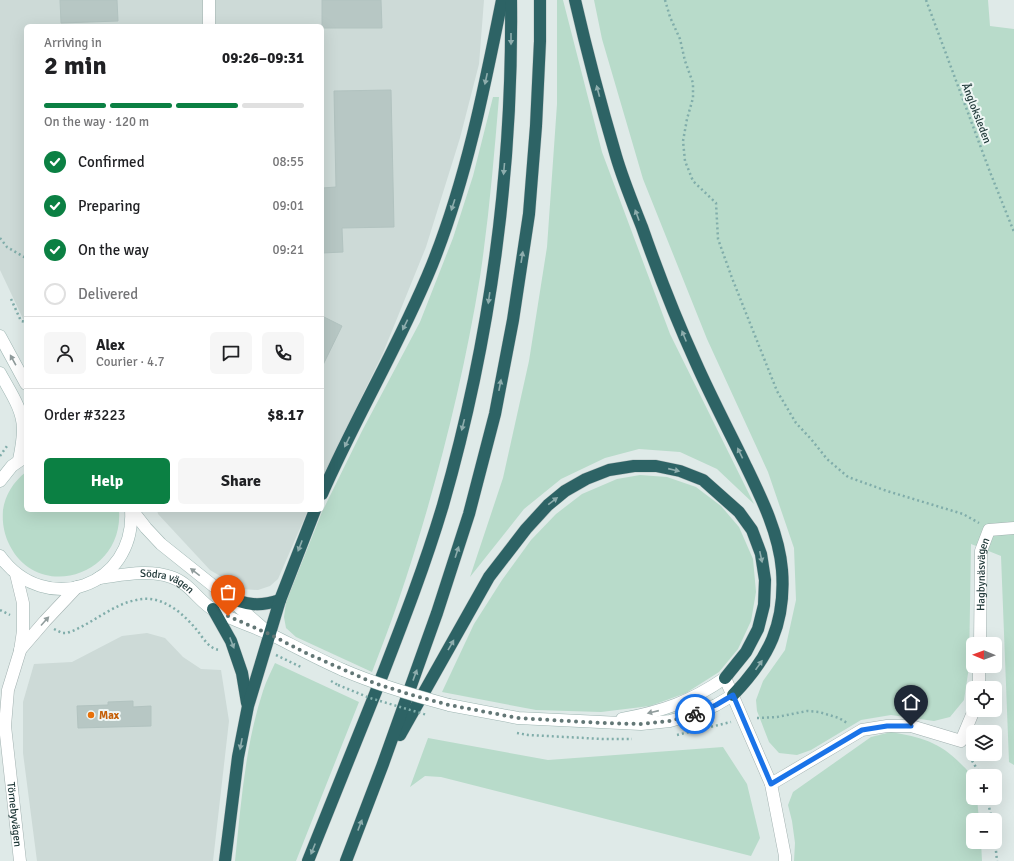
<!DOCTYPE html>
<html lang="en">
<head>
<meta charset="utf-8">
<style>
  body { margin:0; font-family:Signika,sans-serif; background:#f6f6f6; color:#202124; height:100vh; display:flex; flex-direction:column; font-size:15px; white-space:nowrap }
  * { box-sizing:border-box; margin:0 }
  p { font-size:13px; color:#757577 }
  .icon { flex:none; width:22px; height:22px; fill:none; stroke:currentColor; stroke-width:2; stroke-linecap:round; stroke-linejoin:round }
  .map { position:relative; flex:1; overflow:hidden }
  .side { position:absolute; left:24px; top:24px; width:300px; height:488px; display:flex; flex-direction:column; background:#fff; border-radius:6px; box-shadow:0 4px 16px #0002 }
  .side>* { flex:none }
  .needle { width:26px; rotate:271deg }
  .controls { position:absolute; left:966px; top:637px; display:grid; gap:8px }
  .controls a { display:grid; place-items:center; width:36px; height:36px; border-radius:6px; background:#fff; box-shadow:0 4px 16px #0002; font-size:20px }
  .pin { position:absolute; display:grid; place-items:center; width:34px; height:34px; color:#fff; margin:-41px -17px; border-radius:50% 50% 50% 0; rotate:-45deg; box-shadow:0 0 4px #0007 }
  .pin .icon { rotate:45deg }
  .courier { position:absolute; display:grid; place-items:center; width:40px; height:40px; margin:-20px; border:3px solid #1a73e8; border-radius:50%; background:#fff; color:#222; box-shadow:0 1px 5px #0007 }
  .overview em { font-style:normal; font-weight:800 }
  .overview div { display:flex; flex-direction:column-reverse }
  .overview { display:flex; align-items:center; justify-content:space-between; height:68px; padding:0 20px }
  h1 { font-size:26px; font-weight:800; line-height:30px }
  .bar { display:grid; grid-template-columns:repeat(4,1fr); gap:6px 4px; align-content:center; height:48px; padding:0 20px }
  .bar i { height:5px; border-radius:3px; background:#e0e0e0 }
  .bar .selected { background:#0b8043 }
  .bar p { grid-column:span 4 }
  .line { display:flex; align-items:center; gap:10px; padding:0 20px; border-top:1px solid #e0e0e0 }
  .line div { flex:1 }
  .round { display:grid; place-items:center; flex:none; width:42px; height:42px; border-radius:6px; background:#f6f6f6 }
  ol { padding:0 20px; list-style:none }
  li { display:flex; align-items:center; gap:12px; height:44px }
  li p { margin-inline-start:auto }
  li .icon { padding:4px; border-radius:50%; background:#0b8043; color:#fff; stroke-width:4 }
  li:last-child { color:#757577 }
  li i { width:22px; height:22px; border:2px solid #e0e0e0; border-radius:50% }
  .cta { display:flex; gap:8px; margin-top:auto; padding:8px 20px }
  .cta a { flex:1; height:46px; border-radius:6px; background:#0b8043; color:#fff; font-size:16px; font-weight:800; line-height:46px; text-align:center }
  .cta a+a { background:#f6f6f6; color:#202124 }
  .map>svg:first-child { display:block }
  .built { fill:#cddad7 }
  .green { fill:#b8dbca }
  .building { fill:#b7c7c4; stroke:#b2c3c0 }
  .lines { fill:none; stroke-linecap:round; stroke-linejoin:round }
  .street-casing { stroke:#a2b1b0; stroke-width:13 }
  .secondary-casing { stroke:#9eb5b2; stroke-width:13 }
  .highway-casing { stroke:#bcc4c4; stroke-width:13 }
  .path { stroke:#80adaa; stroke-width:2.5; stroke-dasharray:2 3; stroke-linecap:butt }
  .street { stroke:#fff; stroke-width:12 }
  .secondary { stroke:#fff; stroke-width:12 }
  .highway { stroke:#2d6365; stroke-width:12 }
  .secondary-bridge-casing { stroke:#9eb5b2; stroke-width:13; stroke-linecap:butt }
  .path-bridge { stroke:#80adaa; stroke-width:2.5; stroke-dasharray:2 3; stroke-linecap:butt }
  .secondary-bridge { stroke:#fff; stroke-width:12 }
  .oneway { fill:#8eadad }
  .oneway2 { fill:#909c9c }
  .done { stroke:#637776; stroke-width:4; stroke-dasharray:0 7.2 }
  .route { stroke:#1a73e8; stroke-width:5 }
  .food-dot { fill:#e8710a; stroke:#eff7f5; stroke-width:1.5 }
  .labels { text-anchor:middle; stroke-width:4; stroke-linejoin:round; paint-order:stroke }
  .street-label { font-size:11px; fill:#203939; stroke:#eff7f5 }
  .food-label { font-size:11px; font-weight:bold; fill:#c56008; stroke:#eff7f5; text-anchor:start }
</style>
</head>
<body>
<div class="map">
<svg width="1014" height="861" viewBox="0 0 1014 861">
  <rect width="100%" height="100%" fill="#dfeae8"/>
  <g class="built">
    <path d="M0,0h484l-5,64 -19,74 -34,109 -43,106 -61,125v-452h-296v299l-26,-55z"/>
    <path d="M157,510h151l-30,69 -8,7 -12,4 -16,-1 -32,-19 -52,-56z"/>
    <path d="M147,633l18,5 18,19 18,12 20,1 8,51 -16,140h-176l-14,-108v-51l11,-38 38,-2 50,-26z"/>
  </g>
  <g class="green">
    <path d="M557,0h6l39,152 68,182 84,170 -37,-35 -37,-17 -41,-3 -34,9 -44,21 -37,30 -54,68 33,-99 26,-117 18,-114 10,-143z"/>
    <path d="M594,0h394l2,26 24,3v736l-5,-3 -8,-206 -30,-12 -2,123 -5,33 -14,17 -16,4 -43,-6 -30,5 -50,30 -14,5 -18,-2 -10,-11 -12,-31 -1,-11 7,-19 22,-31 11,-50 -2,-52 -26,-76 -61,-133 -64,-160 -41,-140z"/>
    <path d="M493,97h6c-5,60 -10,120 -19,180 -18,110 -46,219 -82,325 -8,23 -17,47 -26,70l-76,-35 -10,-9 -2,-11 2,-15 36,-90 40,-81 58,-109 33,-84 20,-62z"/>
    <path d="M26,472v38h93c5,66 -80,92 -109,36 -6,-12 -8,-23 -7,-36 2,-15 11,-29 23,-38z"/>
    <path d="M640,475l27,2 29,10 25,19 18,21 14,32 3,33 -5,29 -13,28 -19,23 -33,21 -36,13 -49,6 -65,-2 -94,-18 32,-68 28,-44 29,-40 25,-26 26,-20 35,-15z"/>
    <path d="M275,663l84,39 -63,159h-61c6,-57 10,-115 28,-170 3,-10 8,-19 12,-28z"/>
    <path d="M891,732c30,5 49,10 71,33 4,4 9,8 11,15 1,5 0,12 0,18h4l2,22h-6v22h8l1,19h-188l1,-18 -3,-22 -4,-16 5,-13 78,-55z"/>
    <path d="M428,738l120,22 175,-13 24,37 13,54 -9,18 -310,-79 -16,-1 -15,11z"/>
  </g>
  <g class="building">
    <path d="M60,0h57l1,21 -57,2z"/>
    <path d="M322,0h59l1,28h-60z"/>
    <path d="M391,90l3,137 -52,1 1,24 -21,1v-65l14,-1 -2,-96z"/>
    <path d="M322,316l20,10 -20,41z"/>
    <path d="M133,701v6l18,-1v20l-73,2 -1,-22 31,-1v-3z"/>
  </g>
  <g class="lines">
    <g class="street-casing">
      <g id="street">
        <path d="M209,0v26"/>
        <path id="s1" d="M16,574l7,29v28l-3,20 -12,39 -3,36 15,135"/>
        <path id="s2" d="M980,644l1,-93 8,-21 25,-2"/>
        <path d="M20,650l25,-29 32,-34"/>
        <path d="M725,678l46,106 14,72v5"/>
        <path d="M979,688v-22"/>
        <path d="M771,784l91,-54 25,-4h24l50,15 13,-31"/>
      </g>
    </g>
    <g class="secondary-casing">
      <g id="secondary">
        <path d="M0,336l26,48"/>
        <path d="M0,373c9,17 23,36 23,56 0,10 -2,21 -4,31"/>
        <path d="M0,481l12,-15 13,-9"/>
        <path d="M132,510l14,18 15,16 65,52 38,33"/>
        <path d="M0,556c45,62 136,31 131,-46"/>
        <path id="s3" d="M99,578c24,-3 49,-9 72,-1 19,6 28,25 43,33 18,10 38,16 56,24 24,12 48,25 73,36"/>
        <path d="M449,705l69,13 123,6 29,-3 28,-8 18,-8 17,-10"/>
        <path d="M622,719c41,-8 68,-17 103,-41"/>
      </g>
    </g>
    <g class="highway-casing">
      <g id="highway">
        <path d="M575,0c12,52 26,105 41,156 7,24 17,48 26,71 16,46 34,92 54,136 15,34 33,68 49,101 16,33 34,69 37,106 4,53 -13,88 -49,125"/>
        <path d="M322,494c34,-78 78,-150 110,-229 34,-85 52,-175 70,-265"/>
        <path d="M226,596c20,9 33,11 54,4"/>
        <path d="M213,609l18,32 11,32 5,30"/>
        <path d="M400,735l89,-158 37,-48 22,-24 17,-14 21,-12 23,-9 25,-4h22l24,5 23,9 36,32 13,18 9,24 4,26 -1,25 -6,24 -12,23 -21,26"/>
        <path d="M225,861l13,-104 10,-51 32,-106 35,-90"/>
        <path d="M308,861c23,-56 44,-111 67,-167 24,-62 49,-125 68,-189 47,-164 70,-335 68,-505"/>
        <path d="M346,861l37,-97 54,-151 32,-99 26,-100 18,-94 16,-106 7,-88 4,-85v-41"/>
      </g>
    </g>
    <g class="path">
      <path d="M665,0l5,17 10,22 5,22 8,22v15l-6,21 -4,22 2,20 8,20 23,22 2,36 14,39 45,113 19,32 15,16 16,20 21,18 39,14 76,23 16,9"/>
      <path d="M926,0l64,172 24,60"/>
      <path d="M0,238l7,9 19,11"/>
      <path d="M11,299l10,22 5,1"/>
      <path d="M0,456l7,-10"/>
      <path d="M0,610l10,5"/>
      <path d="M54,629l8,4h5c24,-8 44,-28 69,-33 24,-6 45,11 60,29 7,8 12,20 24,21"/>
      <path d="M276,655l27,13"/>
      <path d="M331,681l7,4"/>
      <path d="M757,718l20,-1 30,-6 12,1 20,6 8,5"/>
      <path d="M517,733l11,2 75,4h29"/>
      <path d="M677,735l54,-13"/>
      <path d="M967,752l14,24"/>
      <path d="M987,798l5,22"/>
      <path d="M995,841l2,20"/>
    </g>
    <use href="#street" class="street"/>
    <use href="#secondary" class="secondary"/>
    <use href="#highway" class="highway"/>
    <g class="secondary-bridge-casing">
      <path id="secondary-bridge" d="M343,670c35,15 69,25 106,35"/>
    </g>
    <path class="path-bridge" d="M338,685l32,13 57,17"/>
    <use href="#secondary-bridge" class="secondary-bridge"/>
  </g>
  <defs><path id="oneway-solid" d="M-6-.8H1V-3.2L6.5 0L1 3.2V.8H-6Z"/></defs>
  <g class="oneway">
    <use href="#oneway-solid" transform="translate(511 39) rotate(90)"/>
    <use href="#oneway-solid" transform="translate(486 79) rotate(102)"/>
    <use href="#oneway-solid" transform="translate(598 91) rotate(-105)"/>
    <use href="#oneway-solid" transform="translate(504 169) rotate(95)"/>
    <use href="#oneway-solid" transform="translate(453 205) rotate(108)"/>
    <use href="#oneway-solid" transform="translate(637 215) rotate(-110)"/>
    <use href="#oneway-solid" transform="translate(522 257) rotate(-81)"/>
    <use href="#oneway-solid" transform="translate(489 298) rotate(98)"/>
    <use href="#oneway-solid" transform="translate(405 325) rotate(116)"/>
    <use href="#oneway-solid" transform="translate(684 336) rotate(-112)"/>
    <use href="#oneway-solid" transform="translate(500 385) rotate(-79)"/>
    <use href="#oneway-solid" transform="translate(463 425) rotate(104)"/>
    <use href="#oneway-solid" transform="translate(347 442) rotate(116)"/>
    <use href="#oneway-solid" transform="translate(740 453) rotate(-116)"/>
    <use href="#oneway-solid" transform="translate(674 470) rotate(13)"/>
    <use href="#oneway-solid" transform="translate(553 501) rotate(-37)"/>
    <use href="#oneway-solid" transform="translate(300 546) rotate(111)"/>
    <use href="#oneway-solid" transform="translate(457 552) rotate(-72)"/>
    <use href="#oneway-solid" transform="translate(761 557) rotate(78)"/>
    <use href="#oneway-solid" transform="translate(232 643) rotate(69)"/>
    <use href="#oneway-solid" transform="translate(451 645) rotate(-60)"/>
    <use href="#oneway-solid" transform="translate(759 665) rotate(-55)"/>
    <use href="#oneway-solid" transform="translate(415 675) rotate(-70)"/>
    <use href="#oneway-solid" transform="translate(241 744) rotate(101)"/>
    <use href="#oneway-solid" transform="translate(360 825) rotate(-69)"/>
    <use href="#oneway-solid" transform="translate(313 849) rotate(112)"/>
  </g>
  <g class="oneway2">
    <use href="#oneway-solid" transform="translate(13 360) rotate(-119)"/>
    <use href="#oneway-solid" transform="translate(195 572) rotate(-142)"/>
    <use href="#oneway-solid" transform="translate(45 621) rotate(-48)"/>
    <use href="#oneway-solid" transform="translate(653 712) rotate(167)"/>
  </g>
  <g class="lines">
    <path class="done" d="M228,616l41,18 37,19 68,30 38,12 37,10 69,13 83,5 40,1 29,-3 25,-7"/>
    <path class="route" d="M695,714l21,-9 17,-10 38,89 91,-54 25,-4h24"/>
  </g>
  <circle class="food-dot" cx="91" cy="715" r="4"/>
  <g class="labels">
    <g class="street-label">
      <text transform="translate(977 113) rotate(69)" y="4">Ångloksleden</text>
      <text dy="4" stroke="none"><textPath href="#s2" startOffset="70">Hagbynäsvägen</textPath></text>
      <text dy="4" stroke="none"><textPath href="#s3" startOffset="70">Södra vägen</textPath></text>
      <text dy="4" stroke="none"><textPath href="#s1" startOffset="244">Törnebyvägen</textPath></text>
    </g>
    <g class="food-label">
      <text x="99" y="719">Max</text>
    </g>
  </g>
</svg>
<div class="controls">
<a><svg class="needle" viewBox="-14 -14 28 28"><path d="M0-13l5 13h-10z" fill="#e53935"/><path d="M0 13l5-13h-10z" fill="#757577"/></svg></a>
<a><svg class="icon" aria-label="locate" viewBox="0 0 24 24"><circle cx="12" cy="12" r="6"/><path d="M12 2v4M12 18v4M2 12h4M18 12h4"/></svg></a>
<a><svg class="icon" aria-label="layers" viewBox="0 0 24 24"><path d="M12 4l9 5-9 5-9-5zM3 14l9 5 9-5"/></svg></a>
<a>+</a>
<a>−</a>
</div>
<div class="pin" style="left:228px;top:616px;background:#ea580c"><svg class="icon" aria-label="bag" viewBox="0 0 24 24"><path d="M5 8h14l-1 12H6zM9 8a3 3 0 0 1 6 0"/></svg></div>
<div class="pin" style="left:911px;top:726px;background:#1f2937"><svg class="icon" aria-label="home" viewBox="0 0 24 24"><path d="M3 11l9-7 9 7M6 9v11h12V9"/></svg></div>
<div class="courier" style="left:695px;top:714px"><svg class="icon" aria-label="bike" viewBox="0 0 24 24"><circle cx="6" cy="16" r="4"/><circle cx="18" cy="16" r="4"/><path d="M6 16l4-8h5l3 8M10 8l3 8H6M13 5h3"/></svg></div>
<section class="side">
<div class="overview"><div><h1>2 min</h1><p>Arriving in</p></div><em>09:26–09:31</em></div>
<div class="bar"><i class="selected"></i><i class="selected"></i><i class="selected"></i><i></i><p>On the way · 120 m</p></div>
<ol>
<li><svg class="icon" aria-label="check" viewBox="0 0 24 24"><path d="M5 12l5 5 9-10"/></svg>Confirmed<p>08:55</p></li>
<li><svg class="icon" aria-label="check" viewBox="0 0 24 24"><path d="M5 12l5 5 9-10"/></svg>Preparing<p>09:01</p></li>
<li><svg class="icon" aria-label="check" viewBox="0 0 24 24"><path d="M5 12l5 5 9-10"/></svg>On the way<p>09:21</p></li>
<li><i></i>Delivered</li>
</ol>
<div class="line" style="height:72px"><a class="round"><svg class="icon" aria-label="person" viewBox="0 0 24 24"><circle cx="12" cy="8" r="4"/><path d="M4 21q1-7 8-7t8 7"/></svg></a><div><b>Alex</b><p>Courier · 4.7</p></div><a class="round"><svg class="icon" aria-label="chat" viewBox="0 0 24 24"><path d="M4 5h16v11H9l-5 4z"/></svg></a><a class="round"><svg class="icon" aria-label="phone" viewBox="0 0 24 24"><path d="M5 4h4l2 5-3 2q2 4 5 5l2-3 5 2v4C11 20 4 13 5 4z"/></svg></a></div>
<div class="line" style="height:52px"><div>Order #3223</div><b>$8.17</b></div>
<div class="cta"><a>Help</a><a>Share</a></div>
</section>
</div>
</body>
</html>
